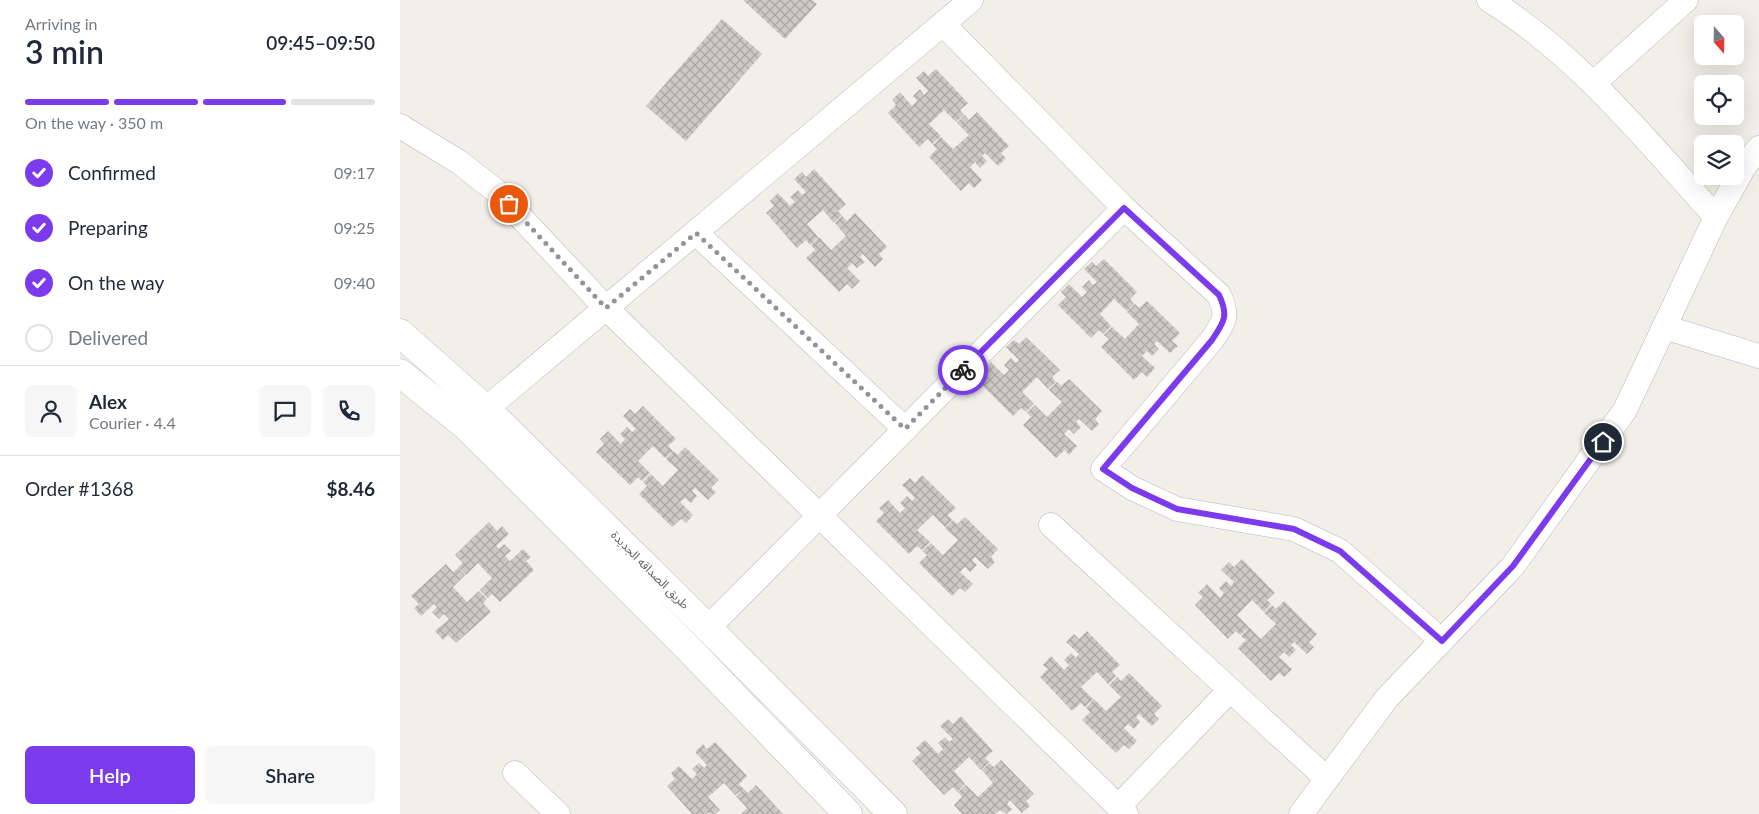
<!DOCTYPE html>
<html lang="en">
<head>
<meta charset="utf-8">
<style>
  body { margin:0; font-family:Lato,"Noto Sans Arabic",sans-serif; background:#f6f6f7; color:#1f2937; height:100vh; display:flex; flex-direction:column; font-size:19px; white-space:nowrap }
  * { box-sizing:border-box; margin:0 }
  p { font-size:16px; color:#747a83 }
  .icon { flex:none; width:28px; height:28px; fill:none; stroke:currentColor; stroke-width:2; stroke-linecap:round; stroke-linejoin:round }
  .map { position:relative; flex:1; overflow:hidden }
  .details { display:flex; flex-direction:column; background:#fff; width:400px }
  .details>* { flex:none }
  .needle { width:32px; rotate:160deg }
  .buttons { position:absolute; left:1294px; top:15px; display:grid; gap:10px }
  .buttons a { display:grid; place-items:center; width:50px; height:50px; border-radius:8px; background:#fff; box-shadow:0 5px 20px #0002; font-size:25px }
  .pin { position:absolute; display:grid; place-items:center; width:42px; height:42px; color:#fff; margin:-21px; border:2px solid #fff; border-radius:50%; box-shadow:0 1px 5px #0007 }
  .courier { position:absolute; display:grid; place-items:center; width:50px; height:50px; margin:-25px; border:4px solid #7c3aed; border-radius:50%; background:#fff; color:#222; box-shadow:0 1px 6px #0007 }
  .head em { font-style:normal; font-weight:600 }
  .head div { display:flex; flex-direction:column-reverse }
  .head { display:flex; align-items:center; justify-content:space-between; height:85px; padding:0 25px }
  h1 { font-size:32px; font-weight:600; line-height:38px }
  .bar { display:grid; grid-template-columns:repeat(4,1fr); gap:8px 5px; align-content:center; height:60px; padding:0 25px }
  .bar i { height:6px; border-radius:4px; background:#e0e1e3 }
  .bar .selected { background:#7c3aed }
  .bar p { grid-column:span 4 }
  .line { display:flex; align-items:center; gap:12px; padding:0 25px; border-top:1px solid #e0e1e3 }
  .line div { flex:1 }
  .round { display:grid; place-items:center; flex:none; width:52px; height:52px; border-radius:8px; background:#f6f6f7 }
  ol { padding:0 25px; list-style:none }
  li { display:flex; align-items:center; gap:15px; height:55px }
  li p { margin-inline-start:auto }
  li .icon { padding:5px; border-radius:50%; background:#7c3aed; color:#fff; stroke-width:4 }
  li:last-child { color:#747a83 }
  li i { width:28px; height:28px; border:2px solid #e0e1e3; border-radius:50% }
  .cta { display:flex; gap:10px; margin-top:auto; padding:10px 25px }
  .cta a { flex:1; height:58px; border-radius:8px; background:#7c3aed; color:#fff; font-size:20px; font-weight:600; line-height:58px; text-align:center }
  .cta a+a { background:#f6f6f7; color:#1f2937 }
  main { display:flex; flex:1; min-height:0 }
  .map>svg:first-child { display:block }
  .building { fill:url(#building-cross-hatch) }
  .lines { fill:none; stroke-linecap:round; stroke-linejoin:round }
  .minor-casing { stroke:#b5b8bc; stroke-width:25 }
  .tertiary-casing { stroke:#b5b8bc; stroke-width:29 }
  .minor { stroke:#fff; stroke-width:24 }
  .tertiary { stroke:#fff; stroke-width:28 }
  .done { stroke:#929495; stroke-width:5; stroke-dasharray:0 9 }
  .route { stroke:#7c3aed; stroke-width:6 }
  .labels { text-anchor:middle; stroke-width:4; stroke-linejoin:round; paint-order:stroke }
  .street-label { font-size:12px; fill:#5f6368; stroke:#fff }
</style>
</head>
<body>
<main>
<section class="details">
<div class="head"><div><h1>3 min</h1><p>Arriving in</p></div><em>09:45–09:50</em></div>
<div class="bar"><i class="selected"></i><i class="selected"></i><i class="selected"></i><i></i><p>On the way · 350 m</p></div>
<ol>
<li><svg class="icon" aria-label="check" viewBox="0 0 24 24"><path d="M5 12l5 5 9-10"/></svg>Confirmed<p>09:17</p></li>
<li><svg class="icon" aria-label="check" viewBox="0 0 24 24"><path d="M5 12l5 5 9-10"/></svg>Preparing<p>09:25</p></li>
<li><svg class="icon" aria-label="check" viewBox="0 0 24 24"><path d="M5 12l5 5 9-10"/></svg>On the way<p>09:40</p></li>
<li><i></i>Delivered</li>
</ol>
<div class="line" style="height:90px"><a class="round"><svg class="icon" aria-label="person" viewBox="0 0 24 24"><circle cx="12" cy="8" r="4"/><path d="M4 21q1-7 8-7t8 7"/></svg></a><div><b>Alex</b><p>Courier · 4.4</p></div><a class="round"><svg class="icon" aria-label="chat" viewBox="0 0 24 24"><path d="M4 5h16v11H9l-5 4z"/></svg></a><a class="round"><svg class="icon" aria-label="phone" viewBox="0 0 24 24"><path d="M5 4h4l2 5-3 2q2 4 5 5l2-3 5 2v4C11 20 4 13 5 4z"/></svg></a></div>
<div class="line" style="height:65px"><div>Order #1368</div><b>$8.46</b></div>
<div class="cta"><a>Help</a><a>Share</a></div>
</section>
<div class="map">
<svg width="1359" height="814" viewBox="0 0 1359 814">
  <defs>
    <pattern id="building-cross-hatch" width="8" height="8" patternUnits="userSpaceOnUse" patternTransform="scale(1.25)"><rect width="8" height="8" fill="#cccac5"/><path d="M0 0l8 8M0 8l8-8" fill="none" stroke="#a9a8a4"/></pattern>
  </defs>
  <rect width="100%" height="100%" fill="#f1efe8"/>
  <g class="building">
    <path d="M343,0h69l5,4 -32,35z"/>
    <path d="M322,19l40,35 -76,87 -40,-35z"/>
    <path d="M536,69l32,34 -8,7 4,5 -8,7 -12,-12 -15,14 12,12 -9,8 -4,-5 -9,8 -31,-34 8,-8 -4,-5 8,-8 12,14 5,-5 -4,-5 7,-7 4,6 4,-4 -12,-13 8,-7 4,5z"/>
    <path d="M577,112l32,34 -8,7 5,5 -8,8 -13,-13 -3,3 5,5 -7,7 -5,-6 -5,5 12,13 -8,8 -5,-5 -8,8 -32,-34 8,-8 -4,-4 8,-8 12,12 16,-14 -12,-12 8,-8 4,5z"/>
    <path d="M414,169l32,35 -8,7 4,4 -8,8 -11,-13 -16,14 11,13 -8,8 -4,-5 -9,8 -31,-35 8,-7 -4,-5 8,-8 12,13 5,-4 -5,-5 8,-7 4,5 4,-3 -12,-13 8,-7 4,5z"/>
    <path d="M455,213l32,34 -8,7 4,5 -8,8 -12,-13 -3,3 5,5 -8,6 -5,-5 -5,5 13,13 -8,8 -5,-5 -8,8 -33,-34 9,-8 -4,-5 8,-8 12,13 15,-14 -11,-13 7,-7 5,5z"/>
    <path d="M704,259l33,33 -7,7 4,5 -7,7 -13,-12 -14,15 11,12 -7,8 -5,-4 -8,8 -33,-33 8,-8 -5,-5 8,-8 13,13 5,-5 -5,-5 7,-7 4,5 4,-3 -13,-13 8,-7 4,4z"/>
    <path d="M747,301l33,32 -8,8 6,5 -8,7 -13,-12 -3,3 5,5 -7,7 -5,-5 -5,5 13,12 -8,9 -5,-5 -8,8 -33,-33 8,-8 -5,-4 8,-8 13,12 14,-15 -12,-12 8,-8 4,4z"/>
    <path d="M626,337l34,33 -8,7 4,5 -8,7 -11,-12 -15,15 12,12 -8,8 -5,-4 -8,8 -33,-33 8,-8 -5,-5 8,-8 13,13 5,-5 -5,-5 7,-7 5,5 3,-3 -13,-13 8,-7 5,4z"/>
    <path d="M669,379l33,32 -7,8 4,5 -7,7 -13,-12 -3,3 5,5 -7,7 -5,-5 -5,5 13,12 -8,9 -4,-5 -9,8 -33,-33 8,-8 -4,-4 8,-8 12,12 15,-15 -13,-12 8,-8 4,4z"/>
    <path d="M243,406l33,33 -8,7 5,5 -8,7 -12,-12 -15,15 12,12 -8,8 -4,-4 -8,8 -34,-33 8,-8 -4,-5 8,-8 13,13 4,-5 -5,-5 7,-7 5,5 4,-3 -13,-13 7,-7 5,5z"/>
    <path d="M285,447l34,33 -8,8 5,4 -8,8 -13,-12 -3,3 5,5 -6,7 -6,-5 -5,4 13,13 -7,8 -5,-4 -9,8 -33,-33 8,-8 -4,-4 8,-8 12,12 15,-16 -12,-11 7,-8 5,4z"/>
    <path d="M522,475l34,33 -8,7 4,5 -7,7 -12,-12 -16,15 13,12 -8,8 -5,-4 -8,8 -33,-33 8,-8 -5,-5 9,-8 12,13 5,-5 -5,-5 7,-7 5,5 3,-3 -13,-13 8,-7 5,5z"/>
    <path d="M565,517l33,32 -7,8 4,5 -7,7 -13,-12 -3,3 5,5 -7,7 -5,-5 -5,5 13,12 -8,8 -5,-4 -8,8 -33,-33 8,-8 -5,-4 9,-8 12,12 15,-15 -13,-12 8,-8 4,4z"/>
    <path d="M89,522l8,9 5,-5 7,8 -13,12 3,3 5,-5 7,7 -6,5 5,5 13,-12 8,8 -5,4 8,9 -34,32 -8,-8 -4,4 -8,-8 12,-12 -14,-15 -12,12 -8,-8 5,-4 -8,-8z"/>
    <path d="M842,559l33,34 -8,7 4,4 -7,8 -12,-12 -15,15 12,12 -9,8 -4,-4 -8,8 -33,-34 8,-8 -5,-4 9,-9 13,14 4,-5 -5,-5 7,-7 5,5 3,-4 -13,-12 8,-8 5,5z"/>
    <path d="M46,564l7,8 5,-4 7,7 -12,12 14,15 12,-11 8,8 -4,4 8,9 -35,31 -8,-8 -5,5 -8,-9 14,-12 -5,-5 -5,5 -7,-7 5,-5 -3,-3 -13,12 -7,-8 5,-4 -8,-8z"/>
    <path d="M884,601l33,33 -8,8 5,5 -7,7 -13,-12 -3,3 5,5 -7,7 -5,-5 -5,5 13,12 -8,8 -5,-4 -8,8 -33,-33 8,-8 -5,-4 8,-9 12,12 15,-15 -12,-11 8,-8 4,4z"/>
    <path d="M687,631l33,34 -8,7 4,4 -8,8 -11,-12 -16,15 12,12 -8,8 -4,-4 -9,8 -32,-34 8,-8 -5,-4 8,-9 13,14 5,-5 -5,-5 7,-7 5,5 3,-4 -13,-12 8,-8 5,5z"/>
    <path d="M729,673l33,33 -8,8 5,5 -7,7 -13,-12 -3,3 4,5 -6,7 -6,-5 -4,4 13,13 -8,8 -5,-4 -8,8 -34,-33 8,-8 -4,-4 8,-9 12,12 15,-14 -12,-12 8,-8 4,4z"/>
    <path d="M561,716l32,35 -8,7 4,4 -8,8 -12,-13 -15,14 11,13 -8,8 -4,-5 -9,8 -32,-34 9,-8 -5,-5 9,-8 13,14 5,-5 -5,-6 7,-6 4,5 4,-3 -13,-13 8,-7 5,5z"/>
    <path d="M315,742l32,34 -8,8 9,9 8,-8 27,29h-42l6,-6 -11,-12 6,-6 -7,5 -11,-12 -16,14 12,13 -5,4 -8,-1 -1,1h-14l-25,-28 8,-7 -4,-6 8,-7 13,13 5,-5 -5,-5 7,-6 5,5 3,-3 -12,-13 8,-8 4,5z"/>
    <path d="M601,760l33,34 -8,7 4,5 -8,7 -12,-13 -3,4 5,5 -6,5 -6,-4 -5,4h-33l-8,-9 8,-8 -4,-5 8,-7 12,12 15,-14 -11,-13 7,-7 5,4z"/>
  </g>
  <g class="lines">
    <g class="minor-casing">
      <g id="minor">
        <path d="M1089,0c89,55 157,140 227,217"/>
        <path d="M543,24l181,184 95,87c10,21 5,27 -7,45l-109,129 29,19 45,21 117,20 46,22 102,90"/>
        <path d="M1194,83l92,-83"/>
        <path d="M0,126l59,36 37,29 110,117 520,506"/>
        <path d="M296,233l209,196"/>
        <path d="M1264,327l95,29"/>
        <path d="M86,409l485,-409"/>
        <path d="M651,525l276,254"/>
        <path d="M308,628l416,-420"/>
        <path d="M115,773l43,41"/>
        <path d="M719,806l111,-116"/>
        <path d="M901,814l86,-116 126,-132 112,-156 91,-193 28,-50 15,-19"/>
      </g>
    </g>
    <g class="tertiary-casing">
      <g id="tertiary">
        <path d="M0,333l86,76 222,219 185,186"/>
        <path d="M0,373l66,53 222,222 160,166"/>
      </g>
    </g>
    <use href="#minor" class="minor"/>
    <use href="#tertiary" class="tertiary"/>
  </g>
  <g class="lines">
    <path class="done" d="M109,204l97,104 90,-75 209,196 58,-59"/>
    <path class="route" d="M563,370l161,-162 95,87c10,21 5,27 -7,45l-109,129 29,19 45,21 117,20 46,22 102,90 71,-75 90,-124"/>
  </g>
  <g class="labels">
    <g class="street-label">
      <text transform="translate(250 570) rotate(45)" y="4">طريق الصداقه الجديدة</text>
    </g>
  </g>
</svg>
<div class="buttons">
<a><svg class="needle" viewBox="-14 -14 28 28"><path d="M0-13l5 13h-10z" fill="#e53935"/><path d="M0 13l5-13h-10z" fill="#747a83"/></svg></a>
<a><svg class="icon" aria-label="locate" viewBox="0 0 24 24"><circle cx="12" cy="12" r="6"/><path d="M12 2v4M12 18v4M2 12h4M18 12h4"/></svg></a>
<a><svg class="icon" aria-label="layers" viewBox="0 0 24 24"><path d="M12 4l9 5-9 5-9-5zM3 14l9 5 9-5"/></svg></a>
</div>
<div class="pin" style="left:109px;top:204px;background:#ea580c"><svg class="icon" aria-label="bag" viewBox="0 0 24 24"><path d="M5 8h14l-1 12H6zM9 8a3 3 0 0 1 6 0"/></svg></div>
<div class="pin" style="left:1203px;top:442px;background:#1f2937"><svg class="icon" aria-label="home" viewBox="0 0 24 24"><path d="M3 11l9-7 9 7M6 9v11h12V9"/></svg></div>
<div class="courier" style="left:563px;top:370px"><svg class="icon" aria-label="bike" viewBox="0 0 24 24"><circle cx="6" cy="16" r="4"/><circle cx="18" cy="16" r="4"/><path d="M6 16l4-8h5l3 8M10 8l3 8H6M13 5h3"/></svg></div>
</div>
</main>
</body>
</html>
